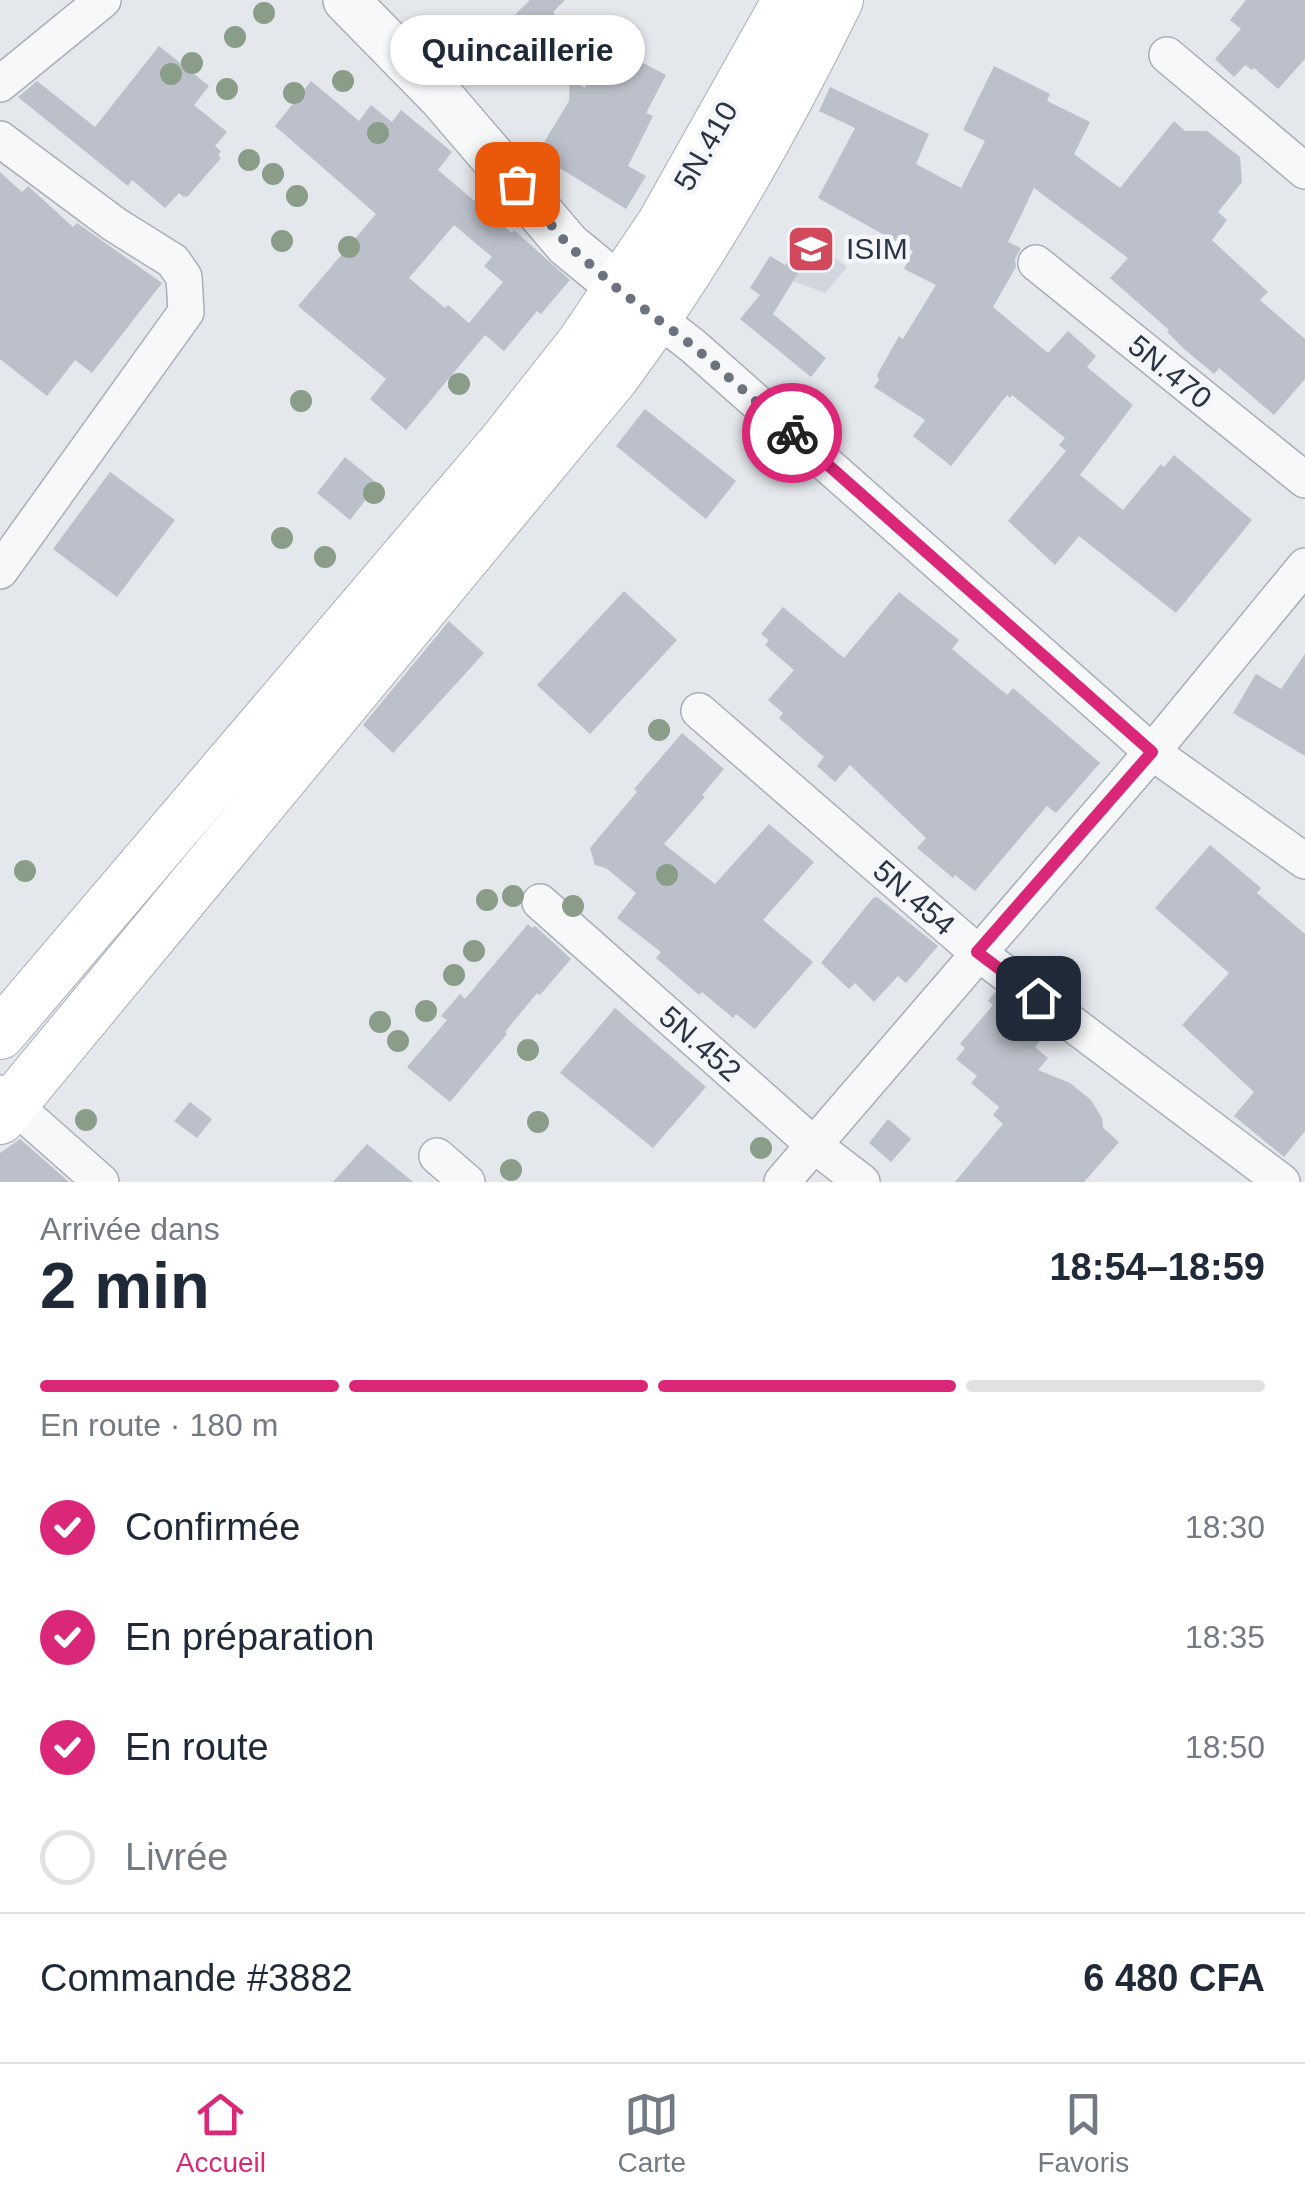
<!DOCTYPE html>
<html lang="fr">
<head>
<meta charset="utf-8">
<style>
  body { margin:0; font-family:Arial,sans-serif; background:#f2f2f3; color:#1f2937; height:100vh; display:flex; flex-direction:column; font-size:38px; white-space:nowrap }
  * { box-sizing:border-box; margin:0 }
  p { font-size:32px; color:#747a83 }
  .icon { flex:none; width:55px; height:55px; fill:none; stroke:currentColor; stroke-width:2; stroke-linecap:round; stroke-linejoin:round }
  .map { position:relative; height:1182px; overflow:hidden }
  .side { display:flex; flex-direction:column; background:#fff; flex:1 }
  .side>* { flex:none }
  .pin { position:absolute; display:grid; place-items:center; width:85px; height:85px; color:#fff; margin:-42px; border-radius:20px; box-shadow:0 5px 15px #0006 }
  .courier { position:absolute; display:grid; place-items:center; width:100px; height:100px; margin:-50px; border:8px solid #db2777; border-radius:50%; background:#fff; color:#222; box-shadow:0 2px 12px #0007 }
  .bubble { position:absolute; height:70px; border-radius:35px; background:#fff; box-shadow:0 2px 8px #0004; font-size:32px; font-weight:800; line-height:70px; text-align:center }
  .head em { font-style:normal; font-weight:800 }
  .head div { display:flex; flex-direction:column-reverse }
  .head { display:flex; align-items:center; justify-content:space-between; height:170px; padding:0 40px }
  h1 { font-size:65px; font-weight:800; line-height:75px }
  .bar { display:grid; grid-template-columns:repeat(4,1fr); gap:15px 10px; align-content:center; height:120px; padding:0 40px }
  .bar i { height:12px; border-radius:8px; background:#e0e1e3 }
  .bar .selected { background:#db2777 }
  .bar p { grid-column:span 4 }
  .line { display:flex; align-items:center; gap:25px; padding:0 40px; border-top:2px solid #e0e1e3 }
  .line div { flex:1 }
  ol { padding:0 40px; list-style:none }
  li { display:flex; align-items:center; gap:30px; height:110px }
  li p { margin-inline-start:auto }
  li .icon { padding:10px; border-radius:50%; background:#db2777; color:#fff; stroke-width:4 }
  li:last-child { color:#747a83 }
  li i { width:55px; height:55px; border:5px solid #e0e1e3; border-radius:50% }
  .dock { display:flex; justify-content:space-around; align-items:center; height:140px; border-top:2px solid #e0e1e3; background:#fff; font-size:28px; color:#747a83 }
  .dock a { display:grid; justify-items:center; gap:5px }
  .dock .selected { color:#db2777 }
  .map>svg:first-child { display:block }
  .built { fill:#d2d6de }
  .building { fill:#bbc0ca; fill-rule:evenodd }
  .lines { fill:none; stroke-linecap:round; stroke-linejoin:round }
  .minor-casing { stroke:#a9aeb7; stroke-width:38 }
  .tertiary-casing { stroke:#a9aeb7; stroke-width:48 }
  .secondary-casing { stroke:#a9aeb7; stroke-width:52 }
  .minor { stroke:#f7f8fa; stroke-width:35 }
  .tertiary { stroke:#f7f8fa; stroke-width:45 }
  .secondary { stroke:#fff; stroke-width:50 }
  .tree { fill:#899d89 }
  .done { stroke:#6c737f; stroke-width:10; stroke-dasharray:0 18 }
  .route { stroke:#db2777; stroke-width:12 }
  .labels { text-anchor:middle; stroke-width:9; stroke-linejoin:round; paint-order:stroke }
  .street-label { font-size:30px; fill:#2b3445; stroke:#f4f6f9 }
  .poi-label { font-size:30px; fill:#2b3445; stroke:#f4f6f9; text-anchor:start }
</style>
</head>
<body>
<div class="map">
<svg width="1305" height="1182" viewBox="0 0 1305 1182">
  <rect width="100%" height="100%" fill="#e4e7ec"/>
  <path class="built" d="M803,232l44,35 -22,26 -40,-15z"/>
  <g class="building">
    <path d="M530,0h35l-12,12 5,6 -46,41 -20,-22z"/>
    <path d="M1246,0h59v59l-27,30 -24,-21 -2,2 -7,-5 -11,12 -19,-18 26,-30 -11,-9z"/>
    <path d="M603,42l63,33 -20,38 7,3 -25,50 18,10 -20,33 -89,-55 32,-53 1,-22 15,9z"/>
    <path d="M159,46l50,40 -15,19 33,27 -12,14 6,5 -3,4 3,3 -33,38 -4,1 -5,-4 -14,15 -33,-28 -4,6 -110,-89 19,-16 58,46z"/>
    <path d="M994,66l56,28 -3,7 43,21 -16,32 46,34 54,-67 11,10h22l33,26 2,25 -24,30 9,8 -15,20 56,52 -8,8 45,39v40l-31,36 -55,-47 -5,6 -31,-26 -16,-16 2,-2 -59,-52 18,-20 -94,-70 -26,54 13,6 -6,11 1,8 -23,40 55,46 20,-22 28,25 -9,11 46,38 -53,70 43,35 38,-46 3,3 10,-12 78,65 -76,93 -97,-77 -24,29 -47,-44 58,-70 -7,-6 6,-7 -53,-43 -2,3 -3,-3 -56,71 -38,-30 12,-16 -51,-33 5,-7 -2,-5 22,-39 4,3 33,-54 -32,-16 9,-18 -95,-53 37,-70 -36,-17 11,-24 99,47 -13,30 45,24 24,-47 -22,-11z"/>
    <path d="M311,81l48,40 12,-16 21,17 9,-12 51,42 -14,18 74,63 2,-3 56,50 -29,34 -4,-3 -33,40 -19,-16 -79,95 -36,-31 16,-20 -88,-73 78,-92 -101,-88zM454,225l38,32 -8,9 19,16 -34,41 -21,-18 -3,3 -36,-30z"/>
    <path d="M0,172l22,20 6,-6 45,41 4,-4 85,60 -70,90 -17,-13 -28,36 -47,-37z"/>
    <path d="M770,256l15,9 3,-3 12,8 -27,44 53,44 -15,19 -71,-58 20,-24 -10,-7z"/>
    <path d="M645,409l91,72 -30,38 -90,-73z"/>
    <path d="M345,457l33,27 -28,36 -33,-27z"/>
    <path d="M110,472l65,48 -58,77 -64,-48z"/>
    <path d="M624,591l53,49 -87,94 -53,-49z"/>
    <path d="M899,592l60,48 -7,9 55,46 6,-7 87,75 -44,50 -9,-7 -72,85 -20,-16 -2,3 -36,-30 9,-10 -76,-73 -15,17 -18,-16 7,-9 -45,-39 4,-5 -15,-13 26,-30 -29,-25 4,-5 -8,-6 22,-27 61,51z"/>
    <path d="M449,621l35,32 -91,100 -30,-28z"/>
    <path d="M1305,654v102l-72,-43 23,-39 25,15z"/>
    <path d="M682,733l42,36 -22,26 3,2 -41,47 51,40 54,-60 45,38 -51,58 50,42 -58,67 -19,-15 -3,4 -31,-26 -3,3 -43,-37 5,-6 -44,-34 19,-25 -30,-25 -11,-3 -5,-17 47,-56 -3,-3z"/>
    <path d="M1210,845l51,43 -4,5 48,41v197l-21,26 -50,-41 20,-24 -72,-67 47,-52 -74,-65z"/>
    <path d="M877,897l61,49 -32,37 -8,-7 -24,26 -19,-19 -6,6 -28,-26 52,-65z"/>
    <path d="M528,924l4,4 3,-2 36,33 -31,36 -3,-2 -32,39 2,2 -57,68 -43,-35 40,-47 -6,-4 19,-22 5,5z"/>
    <path d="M995,992l52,39 -12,16 13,11 -10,12 32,13 21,17 11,18 1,10 16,14 -35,40h-129l48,-58 -10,-9 6,-8 -28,-24 6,-7 -21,-17 9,-11 -5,-4 33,-39 -5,-4z"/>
    <path d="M615,1008l91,79 -53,61 -93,-75z"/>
    <path d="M190,1102l22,17 -15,19 -23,-17z"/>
    <path d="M888,1119l23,20 -20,23 -22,-19z"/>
    <path d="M20,1139l49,43h-69v-29z"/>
    <path d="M367,1144l46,38h-80z"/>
  </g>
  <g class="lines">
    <g class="minor-casing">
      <g id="minor">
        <path d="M1167,55l138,116"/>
        <path d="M0,84l103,-84"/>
        <path d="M0,139l114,85 59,37 11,16 2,35 -186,259"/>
        <path d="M1036,263l269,217"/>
        <path d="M657,318l36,28 459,406 153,109"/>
        <path d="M699,711l278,241 305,230"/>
        <path d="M540,902l274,243 48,37"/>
        <path d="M0,1093l101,89"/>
        <path d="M437,1156l30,26"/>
        <path d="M782,1182l370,-430 153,-186"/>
      </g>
    </g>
    <g class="tertiary-casing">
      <path id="tertiary" d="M346,0l96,98 126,147 79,65"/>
    </g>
    <g class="secondary-casing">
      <g id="secondary">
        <path d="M0,1034l503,-591 79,-100 80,-119 126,-224"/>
        <path d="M0,1119l614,-742c87,-118 160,-246 224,-377"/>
      </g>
    </g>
    <use href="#minor" class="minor"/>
    <use href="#tertiary" class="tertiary"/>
    <use href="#secondary" class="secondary"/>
  </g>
  <g class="tree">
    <circle cx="264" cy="13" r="11"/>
    <circle cx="235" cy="37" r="11"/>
    <circle cx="192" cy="63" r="11"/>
    <circle cx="171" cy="74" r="11"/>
    <circle cx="343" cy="81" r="11"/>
    <circle cx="227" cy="89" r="11"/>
    <circle cx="294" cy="93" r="11"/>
    <circle cx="378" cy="133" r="11"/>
    <circle cx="249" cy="160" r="11"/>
    <circle cx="273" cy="174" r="11"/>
    <circle cx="297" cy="196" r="11"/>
    <circle cx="282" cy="241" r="11"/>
    <circle cx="349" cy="247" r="11"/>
    <circle cx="459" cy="384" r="11"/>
    <circle cx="301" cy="401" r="11"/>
    <circle cx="374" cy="493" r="11"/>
    <circle cx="282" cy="538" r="11"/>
    <circle cx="325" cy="557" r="11"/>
    <circle cx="659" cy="730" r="11"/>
    <circle cx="25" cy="871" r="11"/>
    <circle cx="667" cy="875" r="11"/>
    <circle cx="513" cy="896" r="11"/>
    <circle cx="487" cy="900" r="11"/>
    <circle cx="573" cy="906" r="11"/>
    <circle cx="474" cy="951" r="11"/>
    <circle cx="454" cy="975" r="11"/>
    <circle cx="426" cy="1011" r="11"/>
    <circle cx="380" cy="1022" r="11"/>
    <circle cx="398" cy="1041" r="11"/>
    <circle cx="528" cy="1050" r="11"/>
    <circle cx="86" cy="1120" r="11"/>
    <circle cx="538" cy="1122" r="11"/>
    <circle cx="761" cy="1148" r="11"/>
    <circle cx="511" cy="1170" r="11"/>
  </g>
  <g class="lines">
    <path class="done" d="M517,184l51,61 51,45 74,56 99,87"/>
    <path class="route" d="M792,433l360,319 -175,200 61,46"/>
  </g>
  <defs>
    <g id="school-square" transform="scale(2.5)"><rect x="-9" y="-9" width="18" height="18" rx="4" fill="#d1495b" stroke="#f4f6f9"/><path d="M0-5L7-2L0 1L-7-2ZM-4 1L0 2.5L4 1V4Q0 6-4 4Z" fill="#fff"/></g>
  </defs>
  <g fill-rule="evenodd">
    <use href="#school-square" x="811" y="249"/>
  </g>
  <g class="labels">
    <g class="street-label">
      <text transform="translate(706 146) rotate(-60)" y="10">5N.410</text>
      <text transform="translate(1170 372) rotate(39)" y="10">5N.470</text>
      <text transform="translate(914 898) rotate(41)" y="10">5N.454</text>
      <text transform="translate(700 1044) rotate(41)" y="10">5N.452</text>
    </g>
    <g class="poi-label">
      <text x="846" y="259">ISIM</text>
    </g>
  </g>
</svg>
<div class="pin" style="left:517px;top:184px;background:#ea580c"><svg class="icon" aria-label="bag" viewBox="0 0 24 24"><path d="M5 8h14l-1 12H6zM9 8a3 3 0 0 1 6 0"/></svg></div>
<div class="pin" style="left:1038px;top:998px;background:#1f2937"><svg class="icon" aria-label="home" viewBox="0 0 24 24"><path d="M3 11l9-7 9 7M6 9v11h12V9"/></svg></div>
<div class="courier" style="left:792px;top:433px"><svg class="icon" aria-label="bike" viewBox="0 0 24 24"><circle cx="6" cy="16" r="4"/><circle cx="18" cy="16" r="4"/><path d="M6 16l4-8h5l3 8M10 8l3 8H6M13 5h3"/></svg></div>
<div class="bubble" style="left:390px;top:15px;width:255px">Quincaillerie</div>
</div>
<section class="side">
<div class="head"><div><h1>2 min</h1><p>Arrivée dans</p></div><em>18:54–18:59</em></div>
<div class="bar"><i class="selected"></i><i class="selected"></i><i class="selected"></i><i></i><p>En route · 180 m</p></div>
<ol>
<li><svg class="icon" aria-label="check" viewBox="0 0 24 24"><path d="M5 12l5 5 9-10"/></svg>Confirmée<p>18:30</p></li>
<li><svg class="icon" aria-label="check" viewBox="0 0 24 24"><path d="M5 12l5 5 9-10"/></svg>En préparation<p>18:35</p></li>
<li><svg class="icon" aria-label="check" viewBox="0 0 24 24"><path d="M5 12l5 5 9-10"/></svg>En route<p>18:50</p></li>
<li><i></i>Livrée</li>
</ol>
<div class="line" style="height:130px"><div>Commande #3882</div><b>6 480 CFA</b></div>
</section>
<nav class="dock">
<a class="selected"><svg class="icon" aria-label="home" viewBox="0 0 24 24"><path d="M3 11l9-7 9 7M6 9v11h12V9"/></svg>Accueil</a>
<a><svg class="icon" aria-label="map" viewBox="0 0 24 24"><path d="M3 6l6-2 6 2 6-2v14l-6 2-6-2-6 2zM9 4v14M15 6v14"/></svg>Carte</a>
<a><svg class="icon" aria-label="saved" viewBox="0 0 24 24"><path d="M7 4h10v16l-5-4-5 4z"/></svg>Favoris</a>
</nav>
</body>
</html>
